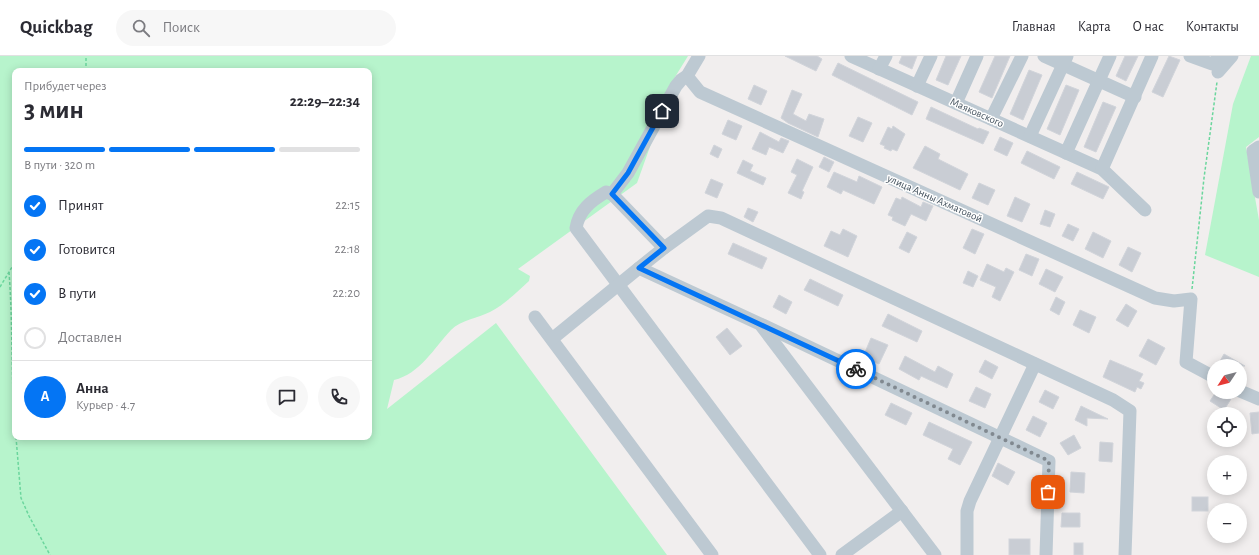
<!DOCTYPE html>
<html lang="ru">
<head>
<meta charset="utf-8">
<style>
  body { margin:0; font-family:"Alegreya Sans",sans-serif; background:#f7f7f7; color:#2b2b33; height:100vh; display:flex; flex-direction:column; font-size:15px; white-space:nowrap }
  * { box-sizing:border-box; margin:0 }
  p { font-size:13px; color:#7c7c81 }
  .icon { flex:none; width:22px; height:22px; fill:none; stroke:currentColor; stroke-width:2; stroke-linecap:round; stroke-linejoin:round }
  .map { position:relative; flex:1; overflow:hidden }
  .sheet { position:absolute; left:12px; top:12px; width:360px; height:372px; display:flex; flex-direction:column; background:#fff; border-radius:8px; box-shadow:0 2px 10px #0003 }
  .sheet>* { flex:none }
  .needle { width:26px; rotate:234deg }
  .controls { position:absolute; left:1207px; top:303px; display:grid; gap:8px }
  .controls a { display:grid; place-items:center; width:40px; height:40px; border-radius:50%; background:#fff; box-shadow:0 2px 10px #0003; font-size:20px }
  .pin { position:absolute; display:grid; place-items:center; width:34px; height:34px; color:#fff; margin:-17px; border-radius:8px; box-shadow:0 2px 6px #0006 }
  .courier { position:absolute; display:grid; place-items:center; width:40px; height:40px; margin:-20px; border:3px solid #0475f4; border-radius:50%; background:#fff; color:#222; box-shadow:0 1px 5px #0007 }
  .overview em { font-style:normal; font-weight:600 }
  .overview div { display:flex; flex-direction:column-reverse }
  .overview { display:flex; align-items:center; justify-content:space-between; height:68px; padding:0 12px }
  h1 { font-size:26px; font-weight:600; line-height:30px }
  .bar { display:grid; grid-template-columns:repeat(4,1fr); gap:6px 4px; align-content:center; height:48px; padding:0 12px }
  .bar i { height:5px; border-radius:3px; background:#e1e1e2 }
  .bar .selected { background:#0475f4 }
  .bar p { grid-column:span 4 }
  .line { display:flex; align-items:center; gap:10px; padding:0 12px; border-top:1px solid #e1e1e2 }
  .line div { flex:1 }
  .round { display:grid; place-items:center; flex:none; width:42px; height:42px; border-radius:21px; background:#f7f7f7 }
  ol { padding:0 12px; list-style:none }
  li { display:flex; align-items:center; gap:12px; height:44px }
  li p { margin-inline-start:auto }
  li .icon { padding:4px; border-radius:50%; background:#0475f4; color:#fff; stroke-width:4 }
  li:last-child { color:#7c7c81 }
  li i { width:22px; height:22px; border:2px solid #e1e1e2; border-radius:50% }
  header { display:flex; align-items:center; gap:24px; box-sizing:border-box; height:56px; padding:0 20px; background:#fff; border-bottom:1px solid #e1e1e2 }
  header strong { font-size:19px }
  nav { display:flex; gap:22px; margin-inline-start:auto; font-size:14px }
  .search { width:280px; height:36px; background:#f7f7f7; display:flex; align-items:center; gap:10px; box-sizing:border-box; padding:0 14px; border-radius:22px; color:#7c7c81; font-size:15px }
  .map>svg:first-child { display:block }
  .green { fill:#b7f4cc; fill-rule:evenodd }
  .building { fill:#c9cdd4; stroke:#d1d4da }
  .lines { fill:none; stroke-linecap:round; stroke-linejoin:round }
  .path { stroke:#6bd69d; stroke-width:1.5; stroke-dasharray:3 2; stroke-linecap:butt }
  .minor { stroke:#bdc9d2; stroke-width:13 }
  .done { stroke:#818990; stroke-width:4; stroke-dasharray:0 7.2 }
  .route { stroke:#0475f4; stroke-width:5 }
  .labels { text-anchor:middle; stroke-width:3; stroke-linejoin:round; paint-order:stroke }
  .street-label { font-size:11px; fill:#44525e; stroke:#fff }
</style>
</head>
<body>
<header>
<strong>Quickbag</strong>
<div class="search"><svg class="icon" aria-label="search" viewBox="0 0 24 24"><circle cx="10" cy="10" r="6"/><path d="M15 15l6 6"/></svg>Поиск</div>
<nav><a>Главная</a><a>Карта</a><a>О нас</a><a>Контакты</a></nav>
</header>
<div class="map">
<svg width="1259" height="499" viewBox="0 0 1259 499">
  <rect width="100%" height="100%" fill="#f1eeee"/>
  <g class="green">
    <path d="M0,0h688l-13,21 -38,106 -119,86 12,7 -1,5c-12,11 -24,23 -39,31 -12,6 -29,8 -39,18 -17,18 -31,44 -57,50l-7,29 109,-86 171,232h-667zM15,15h354v366h-354z"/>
    <path d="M1251,0h8v81l-13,10 13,73v57l-54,-22 28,-151z"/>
  </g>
  <g class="building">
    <path d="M785,0h32l5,3 -6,12z"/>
    <path d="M902,0h15l-5,13 -13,-6z"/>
    <path d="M946,0h15l-13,29 -12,-5z"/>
    <path d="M995,0h15l-18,42 -13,-6z"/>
    <path d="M1125,0h13l-12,25 -10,-5z"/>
    <path d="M1169,0l11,4 -17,37 -11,-5z"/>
    <path d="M838,7l80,39 -6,13 -80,-40z"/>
    <path d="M1029,14l13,5 -19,45 -13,-6z"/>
    <path d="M754,29l13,6 -6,14 -13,-6z"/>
    <path d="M1066,29l13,5 -19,45 -13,-6z"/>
    <path d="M792,34l10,4 -9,20 13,7 3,-7 15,5 -6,18 -30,-14 -7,-5z"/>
    <path d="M1103,46l13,5 -20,45 -12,-5z"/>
    <path d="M931,51l47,22 1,-1 10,4 -6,12 -57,-25z"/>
    <path d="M858,61l14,6 -9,19 -14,-6z"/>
    <path d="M728,64l14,6 -6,14 -14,-6z"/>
    <path d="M893,70l12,8 -8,17 -5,-2 -1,2 -7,-3 1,-2 -5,-2 8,-17 4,2z"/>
    <path d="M760,76l19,10 2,-4 8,3 -6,12 -14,-6 -3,8 -14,-6z"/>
    <path d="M1000,81l13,6 -6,13 -13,-6z"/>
    <path d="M714,89l8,4 -4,9 -8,-4z"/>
    <path d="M925,90l15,8 -2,5 30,15 -8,16 -47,-22z"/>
    <path d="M1027,95l33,16 -6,12 -33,-16z"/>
    <path d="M824,101l10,5 -5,10 -10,-5z"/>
    <path d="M797,103l16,8 -11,24 2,1 -3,7 -13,-6 9,-18 -6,-3z"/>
    <path d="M743,104l10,5 -3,6 16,7 -3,7 -26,-12z"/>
    <path d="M834,116l23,10 2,-6 23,11 -8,17 -31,-14 -2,4 -14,-7z"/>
    <path d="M1077,116l32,15 -6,12 -32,-15z"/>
    <path d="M711,123l12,5 -6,14 -12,-5z"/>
    <path d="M979,127l16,7 -7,15 -16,-7z"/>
    <path d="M902,141l19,10 2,-5 10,4 -7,15 -15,-7 -6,12 -13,-6 1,-3 -5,-2 8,-17 5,2z"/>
    <path d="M1015,141l15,7 -8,18 -15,-6z"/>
    <path d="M748,152l10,4 -5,10 -9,-5z"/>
    <path d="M1045,154l10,4 -5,13 -10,-3z"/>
    <path d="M1068,168l11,5 -6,12 -11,-5z"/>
    <path d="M843,173l14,7 -9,21 -24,-11 7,-15 9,4z"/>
    <path d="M972,173l12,5 -9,20 -12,-6z"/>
    <path d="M907,176l10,5 -8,16 -10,-5z"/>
    <path d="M1093,176l18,9 -8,17 -18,-9z"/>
    <path d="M733,187l34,15 -5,11 -34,-15z"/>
    <path d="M1128,191l13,6 -9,19 -13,-7z"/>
    <path d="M1026,198l13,5 -7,17 -13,-6z"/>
    <path d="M987,208l17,8 2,-4 8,4 -14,29 -8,-4 4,-10 -16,-7z"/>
    <path d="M1046,213l17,8 -8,15 -16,-8z"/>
    <path d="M968,215l10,5 -5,11 -10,-4z"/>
    <path d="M810,223l33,16 -5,11 -34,-16z"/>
    <path d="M779,239l13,7 -6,12 -13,-7z"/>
    <path d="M1056,241l9,5 -6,13 -9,-5z"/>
    <path d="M1126,248l11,7 -9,16 -12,-7z"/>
    <path d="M1080,254l16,7 -7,16 -16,-8z"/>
    <path d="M888,258l34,17 -5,11 -35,-16z"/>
    <path d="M727,272l15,18 -12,9 -14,-18z"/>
    <path d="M871,282l17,7 -9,19 -16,-7z"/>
    <path d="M1148,283l17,9 -9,17 -17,-9z"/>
    <path d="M1224,298l21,12h-20l-6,-3z"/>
    <path d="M905,300l30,16 3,-6 15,8 -6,14 -26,-12 -2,4 -20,-11z"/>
    <path d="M985,304l13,7 -6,12 -13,-7z"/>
    <path d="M1110,304l33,14 -4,7 5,2 -3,6 -4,-2 -2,5 -32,-15z"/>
    <path d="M976,331l15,7 -6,14 -16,-7z"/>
    <path d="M1045,334l14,7 -6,12 -14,-7z"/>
    <path d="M1216,336h4l11,7 -7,11 -14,-9z"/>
    <path d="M891,347l21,10 -6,12 -21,-10z"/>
    <path d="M1081,350l27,13 -21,-1v8l-12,-6z"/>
    <path d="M1259,356v21l-7,1 -2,-21z"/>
    <path d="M1033,360l14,7 -7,14 -14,-7z"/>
    <path d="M929,366l43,20 -12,23 -12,-6 5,-10 -30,-14z"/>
    <path d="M1074,379l7,13 -13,7 -8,-12z"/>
    <path d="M1100,386l13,1 -1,19 -13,-1z"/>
    <path d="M998,407l17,9 -7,13 -16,-9z"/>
    <path d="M1071,416l14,1 -1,20 -14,-1z"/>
    <rect x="1192" y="441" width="16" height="14"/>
    <path d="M1062,457h18v14h-19z"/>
    <rect x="1009" y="483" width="21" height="16"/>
    <rect x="1074" y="487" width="9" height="12"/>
  </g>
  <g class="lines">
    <g class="path">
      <path d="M86,15v-15"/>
      <path d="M9,216c4,53 2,105 6,158"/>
      <path d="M0,231l15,-25"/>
      <path d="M1192,233l12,-111 13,-96"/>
      <path d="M16,381l5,61 8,18 21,39"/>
    </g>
    <g class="minor">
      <path d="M851,0l251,113 43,41"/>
      <path d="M1044,0l91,41"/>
      <path d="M1190,0l22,8 9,-8"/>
      <path d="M879,13l7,-13"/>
      <path d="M1218,16l14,-16"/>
      <path d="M687,20l13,16 455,206 19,3 17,-2 -5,63 28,15"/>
      <path d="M917,30l14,-30"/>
      <path d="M956,47l21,-47"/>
      <path d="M991,63l31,-63"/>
      <path d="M1030,80l37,-80"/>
      <path d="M1259,91l-6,4 6,41"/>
      <path d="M1066,97l44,-97"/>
      <path d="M1102,113l50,-113"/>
      <path d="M612,138l16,-21 48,-87 5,-6 6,-4 12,-20"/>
      <path d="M664,192l44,-32 13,2 392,182 17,11 -5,144"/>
      <path d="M639,212l25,-20 -52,-54 -6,-2c-15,9 -27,18 -30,36l244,327"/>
      <path d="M535,261l177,238"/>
      <path d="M763,269l286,136 -3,94"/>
      <path d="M552,283l87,-71 121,56 175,231"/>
      <path d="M1240,335l19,8"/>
      <path d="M842,499l60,-44"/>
      <path d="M967,499v-44l3,-10 65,-137"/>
    </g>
  </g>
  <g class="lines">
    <path class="done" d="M856,313l193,92 -1,31"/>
    <path class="route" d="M662,55l-34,62 -16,21 52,54 -25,20 217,101"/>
  </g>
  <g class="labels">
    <g class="street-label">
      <text transform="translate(977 56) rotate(24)" y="4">Маяковского</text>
      <text transform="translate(935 142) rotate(24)" y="4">улица Анны Ахматовой</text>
    </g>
  </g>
</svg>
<div class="controls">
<a><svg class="needle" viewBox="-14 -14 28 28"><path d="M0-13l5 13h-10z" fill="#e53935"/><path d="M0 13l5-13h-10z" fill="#7c7c81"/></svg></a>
<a><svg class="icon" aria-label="locate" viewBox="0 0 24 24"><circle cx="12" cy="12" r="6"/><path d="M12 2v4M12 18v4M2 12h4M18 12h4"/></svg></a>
<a>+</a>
<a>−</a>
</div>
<div class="pin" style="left:1048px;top:436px;background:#ea580c"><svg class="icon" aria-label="bag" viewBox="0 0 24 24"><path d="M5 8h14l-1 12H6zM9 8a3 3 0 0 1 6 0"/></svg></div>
<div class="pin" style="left:662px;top:55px;background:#1f2937"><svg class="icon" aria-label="home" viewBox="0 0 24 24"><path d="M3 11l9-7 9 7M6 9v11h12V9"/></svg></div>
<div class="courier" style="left:856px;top:313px"><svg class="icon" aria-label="bike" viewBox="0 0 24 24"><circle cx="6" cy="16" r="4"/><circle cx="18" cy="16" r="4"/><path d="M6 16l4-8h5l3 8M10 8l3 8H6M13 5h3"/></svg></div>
<section class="sheet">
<div class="overview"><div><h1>3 мин</h1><p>Прибудет через</p></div><em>22:29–22:34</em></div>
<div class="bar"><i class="selected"></i><i class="selected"></i><i class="selected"></i><i></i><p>В пути · 320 m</p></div>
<ol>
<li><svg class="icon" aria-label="check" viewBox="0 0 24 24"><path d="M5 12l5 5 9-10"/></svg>Принят<p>22:15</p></li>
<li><svg class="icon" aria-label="check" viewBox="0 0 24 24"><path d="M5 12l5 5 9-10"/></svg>Готовится<p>22:18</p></li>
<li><svg class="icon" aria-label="check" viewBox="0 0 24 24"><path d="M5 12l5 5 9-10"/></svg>В пути<p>22:20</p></li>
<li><i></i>Доставлен</li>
</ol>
<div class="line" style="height:72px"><b class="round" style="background:#0475f4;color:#fff">А</b><div><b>Анна</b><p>Курьер · 4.7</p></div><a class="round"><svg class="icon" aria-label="chat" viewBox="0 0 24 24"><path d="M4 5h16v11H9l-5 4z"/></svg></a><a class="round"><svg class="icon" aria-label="phone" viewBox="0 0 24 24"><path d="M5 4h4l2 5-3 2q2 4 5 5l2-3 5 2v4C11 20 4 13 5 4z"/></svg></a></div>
</section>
</div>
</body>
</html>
